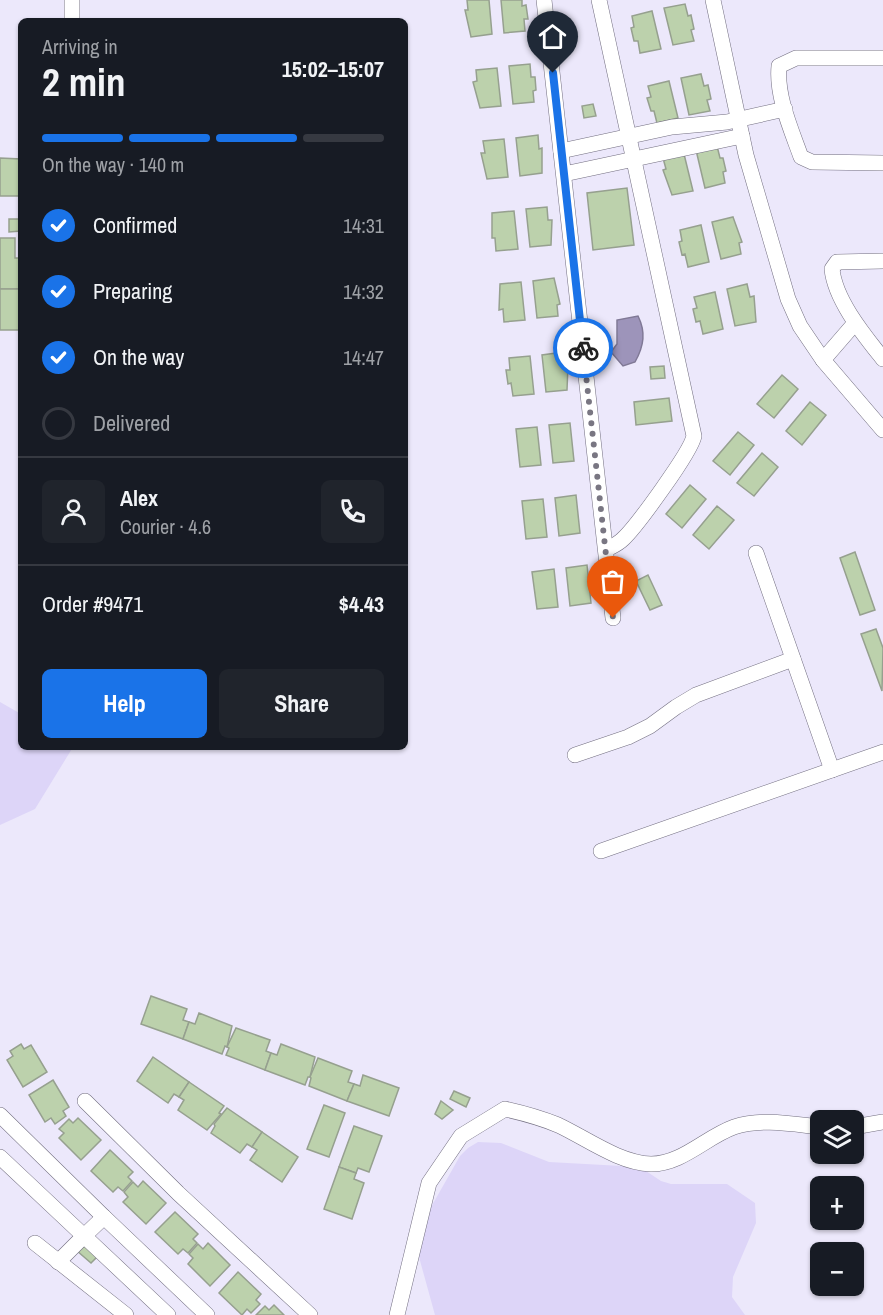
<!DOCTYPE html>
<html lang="en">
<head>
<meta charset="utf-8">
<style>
  body { margin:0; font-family:"Archivo Narrow",sans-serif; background:#20242c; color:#f1f3f6; height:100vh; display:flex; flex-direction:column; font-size:22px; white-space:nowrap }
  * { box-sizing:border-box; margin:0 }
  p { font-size:20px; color:#9ea1a6 }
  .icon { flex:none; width:33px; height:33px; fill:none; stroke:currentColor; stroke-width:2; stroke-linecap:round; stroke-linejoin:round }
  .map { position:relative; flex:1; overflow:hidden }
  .side { position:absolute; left:18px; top:18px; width:390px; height:732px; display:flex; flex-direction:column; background:#171b24; border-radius:9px; box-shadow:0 2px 4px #0004 }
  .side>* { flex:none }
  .buttons { position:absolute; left:810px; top:1110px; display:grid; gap:12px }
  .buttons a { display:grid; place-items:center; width:54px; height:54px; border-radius:9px; background:#171b24; box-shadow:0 2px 4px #0004; font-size:30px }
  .pin { position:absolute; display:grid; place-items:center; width:51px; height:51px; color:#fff; margin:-62px -26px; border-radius:50% 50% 50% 0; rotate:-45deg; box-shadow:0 0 6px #0007 }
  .pin .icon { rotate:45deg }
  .courier { position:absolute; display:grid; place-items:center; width:60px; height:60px; margin:-30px; border:4px solid #1a73e8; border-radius:50%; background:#fff; color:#222; box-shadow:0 2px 8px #0007 }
  .head em { font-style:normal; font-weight:700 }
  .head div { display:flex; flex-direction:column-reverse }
  .head { display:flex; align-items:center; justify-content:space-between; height:102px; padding:0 24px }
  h1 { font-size:39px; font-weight:700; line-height:45px }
  .bar { display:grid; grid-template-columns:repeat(4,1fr); gap:9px 6px; align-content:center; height:72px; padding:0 24px }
  .bar i { height:8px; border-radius:4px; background:#363941 }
  .bar .on { background:#1a73e8 }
  .bar p { grid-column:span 4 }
  .line { display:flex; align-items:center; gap:15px; padding:0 24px; border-top:2px solid #363941 }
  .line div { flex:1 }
  .round { display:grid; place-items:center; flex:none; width:63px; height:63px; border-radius:9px; background:#20242c }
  ol { padding:0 24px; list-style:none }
  li { display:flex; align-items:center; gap:18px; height:66px }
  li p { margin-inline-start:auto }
  li .icon { padding:6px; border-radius:50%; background:#1a73e8; color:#fff; stroke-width:4 }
  li:last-child { color:#9ea1a6 }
  li i { width:33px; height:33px; border:3px solid #363941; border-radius:50% }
  .cta { display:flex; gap:12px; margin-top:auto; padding:12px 24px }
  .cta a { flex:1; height:69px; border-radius:9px; background:#1a73e8; color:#fff; font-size:24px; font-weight:700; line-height:69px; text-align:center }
  .cta a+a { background:#20242c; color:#f1f3f6 }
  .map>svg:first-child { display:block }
  .green { fill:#ddd5f8 }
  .water { fill:#9d94ba; stroke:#807996; stroke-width:1.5 }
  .building { fill:#bcd1ac; stroke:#96a08f; stroke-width:1.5 }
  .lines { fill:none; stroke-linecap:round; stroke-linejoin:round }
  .minor-casing { stroke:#736f81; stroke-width:16 }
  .minor { stroke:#fff; stroke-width:15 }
  .done { stroke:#797682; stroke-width:6; stroke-dasharray:0 10.8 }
  .route { stroke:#1a73e8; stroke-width:8 }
</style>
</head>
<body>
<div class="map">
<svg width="883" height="1315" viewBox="0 0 883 1315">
  <rect width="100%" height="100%" fill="#ece8fb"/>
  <g class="green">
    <path d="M0,702l21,12v33h52l-38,62 -35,16z"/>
    <path d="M478,1142l23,1 48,19 91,5 21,14 10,3h56l28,19 1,20 -23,54 -1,20 13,18h-310l-16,-58 -1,-27 42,-74 8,-8z"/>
  </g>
  <path class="water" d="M638,316c8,16 6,30 -3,46l-12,4 -12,-14 6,-8v-24z"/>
  <g class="building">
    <path d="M467,0h22l3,34 -21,3 -6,-27h3z"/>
    <path d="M501,0h21v6l4,-1 2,14h-4l1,12 -21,2z"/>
    <path d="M685,4l3,12 3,-1 3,14 -3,1 3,11 -21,4 -9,-37z"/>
    <path d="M652,11l9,38 -21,4 -2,-12h-4l-3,-13 3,-1 -2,-11z"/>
    <path d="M530,64l1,13h4l1,13 -3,1 1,11 -21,2 -4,-38z"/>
    <path d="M497,68l4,38 -21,2 -7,-26 4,-1 -1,-11z"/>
    <path d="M701,74l3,12 4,-1 3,14 -4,1 3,11 -21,4 -8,-37z"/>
    <path d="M669,81l9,37 -21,5 -3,-12h-3l-4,-13 4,-1 -3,-11z"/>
    <path d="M593,104l3,12 -12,2 -2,-12z"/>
    <path d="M538,135l1,14 3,-1v25l-22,3 -4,-38z"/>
    <path d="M504,139l4,38 -21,2 -6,-26h4l-2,-12z"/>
    <path d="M717,146l3,12h3l3,13 -3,1 2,11 -20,5 -9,-38z"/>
    <path d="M684,154l9,37 -21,4 -9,-25 3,-1 -3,-11z"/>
    <path d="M0,158l21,1v37h-21z"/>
    <path d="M627,188l7,57 -41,5 -6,-57z"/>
    <path d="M547,207l1,13h4l-1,25 -21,2 -4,-38z"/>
    <path d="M514,211l4,38 -22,2 -1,-13h-3v-25z"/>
    <path d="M733,217l9,25 -3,1 2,11 -20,5 -9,-37z"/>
    <path d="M9,219h12v12l-12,1z"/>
    <path d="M701,225l8,37 -21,5 -3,-13 -3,1 -3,-13 3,-1 -2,-11z"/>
    <path d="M0,238h15v20h6v31h-21z"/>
    <path d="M554,278l6,26 -3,1 1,11 -21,2 -4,-37z"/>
    <path d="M521,282l4,38 -21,2 -1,-13 -4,1 1,-26z"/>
    <path d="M747,284l3,13 4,-1 2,26 -21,4 -8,-37z"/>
    <rect x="0" y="289" width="21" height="41"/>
    <path d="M715,292l8,37 -20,5 -3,-13 -4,1 -3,-13 4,-1 -3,-11z"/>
    <path d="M563,352l1,13h4l-1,25 -21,2 -4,-37z"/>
    <path d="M530,356l4,38 -21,2 -2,-13 -3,1 -2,-14h4l-1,-12z"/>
    <path d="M664,366l1,12 -14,1 -1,-12z"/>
    <path d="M782,375l16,14 -24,29 -17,-14z"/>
    <path d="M669,398l3,23 -36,4 -2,-23z"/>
    <path d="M810,402l16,13 -24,30 -16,-14z"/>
    <path d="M570,423l4,38 -21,2 -4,-38z"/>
    <path d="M537,427l4,38 -21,2 -4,-38z"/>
    <path d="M738,432l16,13 -24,30 -17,-14z"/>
    <path d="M762,453l16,14 -24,29 -17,-13z"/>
    <path d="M690,485l16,14 -24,29 -16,-14z"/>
    <path d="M576,495l4,38 -21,3 -4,-38z"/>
    <path d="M543,499l4,38 -21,2 -4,-38z"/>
    <path d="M717,506l17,14 -25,29 -16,-14z"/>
    <path d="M855,552l20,58 -15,5 -20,-57z"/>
    <path d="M587,565l4,38 -21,3 -4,-38z"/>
    <path d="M554,569l4,38 -21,2 -5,-37z"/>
    <path d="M648,575l14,30 -12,5 -14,-29z"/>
    <path d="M876,629l7,19 -1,43 -21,-57z"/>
    <path d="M151,996l36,13 -4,11 6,2 -6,17 -42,-15z"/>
    <path d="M199,1013l33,13 -5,21 -2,-1 -3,8 -39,-15 6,-17 6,2z"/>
    <path d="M236,1028l34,12 -4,11 5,2 -6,17 -39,-15 3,-7 -2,-1z"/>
    <path d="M21,1044l3,5 7,-4 16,27 -24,15 -16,-27 6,-4 -3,-5z"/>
    <path d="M281,1044l34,13 -5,20h-2l-3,8 -40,-15 6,-17 6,2z"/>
    <path d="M153,1057l36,25 -10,15 -5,-3 -6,9 -31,-22z"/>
    <path d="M318,1058l34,13 -4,11 6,2 -7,17 -38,-15 2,-8 -1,-1z"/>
    <path d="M363,1075l36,13 -10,28 -42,-15 7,-17 6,2z"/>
    <path d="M53,1080l16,27 -6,4 3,5 -11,8 -4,-6 -6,4 -16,-27z"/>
    <path d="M189,1082l35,24 -5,7 2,1 -14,16 -29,-20 6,-10 -5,-3z"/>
    <path d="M454,1091l16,7 -4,9 -16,-8z"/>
    <path d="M441,1101l12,9 -11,9 -7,-5z"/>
    <path d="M324,1105l21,8 -16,44 -22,-8z"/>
    <path d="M227,1108l35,24 -10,15 -5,-3 -7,9 -29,-20 4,-7 -1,-2z"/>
    <path d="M78,1118l23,22 -20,20 -22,-22 5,-5 -5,-4 10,-10 4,4z"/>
    <path d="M354,1126l28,10 -13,36 -11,-4 -2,5 -17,-6z"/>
    <path d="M262,1132l36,25 -16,25 -32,-22 7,-10 -5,-3z"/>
    <path d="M110,1150l23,22 -5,5 4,4 -9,10 -5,-4 -5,5 -22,-21z"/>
    <path d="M339,1167l17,6 -2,6 10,4 -12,36 -28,-10z"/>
    <path d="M143,1181l23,22 -20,21 -23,-22 5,-5 -4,-5 9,-10 5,5z"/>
    <path d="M175,1212l23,22 -5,5 4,4 -9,10 -5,-4 -5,5 -23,-22z"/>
    <path d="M208,1243l22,22 -20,21 -22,-22 5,-6 -4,-4 9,-10 5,5z"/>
    <path d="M82,1244l15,13 -6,6 -15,-13z"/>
    <path d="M238,1272l23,22 -5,6 4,4 -9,9 -4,-4 -5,6 -23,-22z"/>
    <path d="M274,1305l10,10h-28l9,-9 4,4z"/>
  </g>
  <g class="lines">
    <g class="minor-casing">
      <g id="minor">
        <path d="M544,0l69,618"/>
        <path d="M599,0l95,436c-3,16 -58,91 -71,103 -5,5 -10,7 -16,10"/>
        <path d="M713,0l33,155 42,144 12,27 23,34 60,70"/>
        <path d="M72,21v-21"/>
        <path d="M883,58h-87l-17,8c-3,30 12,63 22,91l11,5 71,1"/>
        <path d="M561,151l111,-24 55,-5 58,-13"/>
        <path d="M564,174l178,-38"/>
        <path d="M883,261l-46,1 -5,7c3,31 32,66 51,90"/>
        <path d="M823,360l32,-37"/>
        <path d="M756,553l76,217"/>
        <path d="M575,755l53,-18 22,-11 26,-19 20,-12 97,-36"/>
        <path d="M601,851l282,-99"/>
        <path d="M85,1101l93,92 132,122"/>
        <path d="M0,1115l104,102"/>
        <path d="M854,1127l29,-5"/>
        <path d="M0,1157l84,79 20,-19 103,98"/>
        <path d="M35,1243l91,72"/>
        <path d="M58,1262l26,-26 84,79"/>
        <path d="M397,1315l32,-132 32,-47 44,-27c18,4 36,9 53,16 28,13 61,38 93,39 31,0 55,-27 83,-37 27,-9 58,-3 86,0"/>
      </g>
    </g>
    <use href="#minor" class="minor"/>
  </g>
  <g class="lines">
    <path class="done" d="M583,348l30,270"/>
    <path class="route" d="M553,73l30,275"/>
  </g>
</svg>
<div class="buttons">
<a><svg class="icon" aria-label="layers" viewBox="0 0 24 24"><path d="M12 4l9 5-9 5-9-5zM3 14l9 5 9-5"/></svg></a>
<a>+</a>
<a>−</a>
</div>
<div class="pin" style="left:613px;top:618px;background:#ea580c"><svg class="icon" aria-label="bag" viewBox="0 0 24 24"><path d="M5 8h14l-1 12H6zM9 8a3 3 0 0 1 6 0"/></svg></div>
<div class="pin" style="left:553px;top:73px;background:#1f2937"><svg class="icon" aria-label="home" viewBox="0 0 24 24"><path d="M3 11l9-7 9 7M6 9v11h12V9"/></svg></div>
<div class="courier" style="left:583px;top:348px"><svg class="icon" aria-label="bike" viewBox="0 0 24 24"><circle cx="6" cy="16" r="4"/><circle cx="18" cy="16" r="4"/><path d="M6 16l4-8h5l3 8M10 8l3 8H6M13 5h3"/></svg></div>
<section class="side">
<div class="head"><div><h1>2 min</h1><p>Arriving in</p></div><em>15:02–15:07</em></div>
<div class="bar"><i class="on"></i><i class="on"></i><i class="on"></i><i></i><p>On the way · 140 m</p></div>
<ol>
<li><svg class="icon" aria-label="check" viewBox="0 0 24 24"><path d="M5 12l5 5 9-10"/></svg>Confirmed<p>14:31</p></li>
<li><svg class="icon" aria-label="check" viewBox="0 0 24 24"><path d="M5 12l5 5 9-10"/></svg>Preparing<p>14:32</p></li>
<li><svg class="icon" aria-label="check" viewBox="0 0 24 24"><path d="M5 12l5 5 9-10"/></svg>On the way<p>14:47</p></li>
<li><i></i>Delivered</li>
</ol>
<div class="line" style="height:108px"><a class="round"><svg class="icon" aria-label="person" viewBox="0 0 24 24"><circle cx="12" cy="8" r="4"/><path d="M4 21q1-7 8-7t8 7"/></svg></a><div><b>Alex</b><p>Courier · 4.6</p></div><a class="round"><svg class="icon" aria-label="phone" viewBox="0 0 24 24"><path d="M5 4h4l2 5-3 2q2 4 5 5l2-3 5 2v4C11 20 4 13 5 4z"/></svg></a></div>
<div class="line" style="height:78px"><div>Order #9471</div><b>$4.43</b></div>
<div class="cta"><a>Help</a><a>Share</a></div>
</section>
</div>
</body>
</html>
